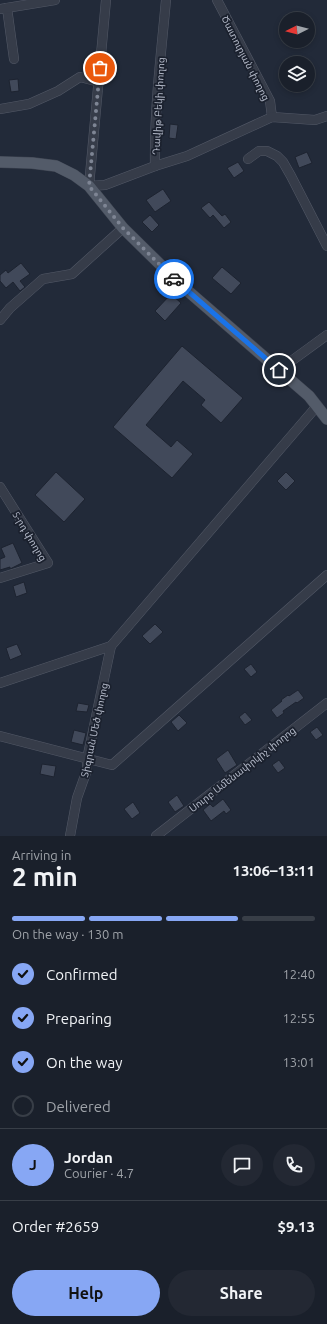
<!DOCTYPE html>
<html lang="en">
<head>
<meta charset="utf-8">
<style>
  body { margin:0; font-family:Ubuntu,"Noto Sans Armenian",sans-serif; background:#232833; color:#f1f3f6; height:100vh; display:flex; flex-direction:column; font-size:15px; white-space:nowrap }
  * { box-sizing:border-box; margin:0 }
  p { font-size:13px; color:#9fa3a9 }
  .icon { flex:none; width:22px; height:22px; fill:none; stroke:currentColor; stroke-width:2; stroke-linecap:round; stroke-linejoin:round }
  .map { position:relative; height:836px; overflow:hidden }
  .drawer { display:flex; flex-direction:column; background:#1a202b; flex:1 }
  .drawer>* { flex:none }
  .needle { width:26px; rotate:264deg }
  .buttons { position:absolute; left:279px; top:12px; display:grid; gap:8px }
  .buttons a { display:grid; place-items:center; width:36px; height:36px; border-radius:50%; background:#1a202b; box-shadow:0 2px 6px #0003,0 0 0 1px #383e47; font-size:20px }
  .pin { position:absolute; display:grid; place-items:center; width:34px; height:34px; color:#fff; margin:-17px; border:2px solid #fff; border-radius:50%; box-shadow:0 1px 4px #0007 }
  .courier { position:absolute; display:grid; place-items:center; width:40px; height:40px; margin:-20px; border:3px solid #1a73e8; border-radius:50%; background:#fff; color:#222; box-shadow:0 1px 5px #0007 }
  .overview em { font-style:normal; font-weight:600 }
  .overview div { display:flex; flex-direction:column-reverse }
  .overview { display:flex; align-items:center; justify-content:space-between; height:68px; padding:0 12px }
  h1 { font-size:26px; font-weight:600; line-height:30px }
  .bar { display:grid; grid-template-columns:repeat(4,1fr); gap:6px 4px; align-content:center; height:48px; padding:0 12px }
  .bar i { height:5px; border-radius:3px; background:#383e47 }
  .bar .active { background:#87a7f4 }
  .bar p { grid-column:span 4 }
  .line { display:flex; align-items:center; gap:10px; padding:0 12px; border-top:1px solid #383e47 }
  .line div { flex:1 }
  .round { display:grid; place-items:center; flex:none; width:42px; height:42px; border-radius:21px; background:#232833 }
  ol { padding:0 12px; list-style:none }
  li { display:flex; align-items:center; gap:12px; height:44px }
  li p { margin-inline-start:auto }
  li .icon { padding:4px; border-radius:50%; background:#87a7f4; color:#111; stroke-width:4 }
  li:last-child { color:#9fa3a9 }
  li i { width:22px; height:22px; border:2px solid #383e47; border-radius:50% }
  .button { display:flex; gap:8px; margin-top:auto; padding:8px 12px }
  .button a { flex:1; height:46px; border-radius:24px; background:#87a7f4; color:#111; font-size:16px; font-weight:600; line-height:46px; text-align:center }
  .button a+a { background:#232833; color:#f1f3f6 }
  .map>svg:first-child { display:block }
  .building { fill:#41495a; stroke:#1d2330 }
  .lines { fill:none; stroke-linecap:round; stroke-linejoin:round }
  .minor-casing { stroke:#535967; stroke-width:10 }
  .major-casing { stroke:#3f4552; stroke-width:12 }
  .minor { stroke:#363c49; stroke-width:9 }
  .major { stroke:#535b69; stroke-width:11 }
  .done { stroke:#7e8594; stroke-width:4; stroke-dasharray:0 7.2 }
  .route { stroke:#1a73e8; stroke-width:5 }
  .labels { text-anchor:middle; stroke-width:3.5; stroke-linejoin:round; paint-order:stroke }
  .street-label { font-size:10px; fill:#b0b6c5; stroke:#1b212e }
</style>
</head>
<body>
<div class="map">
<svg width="327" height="836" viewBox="0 0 327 836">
  <rect width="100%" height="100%" fill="#222a39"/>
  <g class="building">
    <path d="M18,79l1,12 -8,1 -2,-12z"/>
    <path d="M170,124l8,1 -2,14 -7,-1z"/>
    <path d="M307,152l5,11 -13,5 -4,-11z"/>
    <path d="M238,162l6,9 -10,7 -7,-10z"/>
    <path d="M163,189l8,12 -16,11 -9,-12z"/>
    <path d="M209,202l13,14 3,-2 6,8 -7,6 -11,-13 -3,3 -9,-10z"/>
    <path d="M150,215l9,10 -7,7 -10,-10z"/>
    <path d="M21,263l9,11 -10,7 5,6 -5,4 -7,-9 -7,6 -6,-7v-6l6,-5 2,3z"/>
    <path d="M222,267l19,16 -10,11 -19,-16z"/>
    <path d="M171,294l10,9 -16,18 -10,-10z"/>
    <path d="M182,346l61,52 -22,25 -20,-18 4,-5 -22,-19 -37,44 25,22 6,-7 16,14 -21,24 -59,-51z"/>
    <path d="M56,472l29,27 -21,23 -29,-27z"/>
    <path d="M286,472l9,9 -9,9 -9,-9z"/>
    <path d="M13,543l9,20 -12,6v-2l-10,3v-11l5,-2 -4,-9z"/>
    <path d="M24,582l3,11 -11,4 -3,-11z"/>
    <path d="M155,624l8,8 -13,12 -8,-8z"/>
    <path d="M17,644l5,11 -12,5 -4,-12z"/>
    <path d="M251,664l6,8 -6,5 -7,-8z"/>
    <path d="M298,690l6,8 -7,5 -1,-1 -13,9 1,2 -7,5 -6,-8 11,-9 -1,-1 7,-5 1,1z"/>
    <path d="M78,703l11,2 -2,7 -11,-1z"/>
    <path d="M245,712l7,8 -7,5 -6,-8z"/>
    <path d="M179,715l8,8 -9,8 -7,-9z"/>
    <path d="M317,727l6,8 -7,5 -6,-8z"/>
    <path d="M74,730l12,3 -3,12 -12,-3z"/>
    <path d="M228,750l9,15 -12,8 -9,-14z"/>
    <path d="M279,760l6,8 -7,5 -6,-8z"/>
    <path d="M42,764l14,2 -2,11 -14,-3z"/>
    <path d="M177,795l7,11 -9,6 -7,-10z"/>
    <path d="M223,799l8,11 -5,4 -2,-3 -13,10 -8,-11 7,-6 3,3z"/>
    <path d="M133,802l7,11 -8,6 -8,-10z"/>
  </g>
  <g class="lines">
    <g class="minor-casing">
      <g id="minor">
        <path d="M106,0l-17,186 16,-1 50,-19c-1,-56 6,-111 11,-166"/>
        <path d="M217,0l53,101 2,16"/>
        <path d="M7,8l7,51"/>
        <path d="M0,9l55,-9"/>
        <path d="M0,109l29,-5 29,-13 22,-14 19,5"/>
        <path d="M248,159l11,-8h8l10,5 6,6 8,14 36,70"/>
        <path d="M155,166l32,-10 85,-39 43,3 12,-4"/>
        <path d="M0,320l10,-12 33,-29 29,-5 51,-46"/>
        <path d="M279,370l48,-35"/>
        <path d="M0,487l48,76 -48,15"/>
        <path d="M0,683l111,-37"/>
        <path d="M0,736l112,29 215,-190"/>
        <path d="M70,836l7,-38 10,-28v-11l24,-113 206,-240"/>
        <path d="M156,836l171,-133"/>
      </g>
    </g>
    <g class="major-casing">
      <path id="major" d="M0,162l32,1 24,3 18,9 15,11 34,42 58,57 128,111 18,23"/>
    </g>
    <use href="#minor" class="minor"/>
    <use href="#major" class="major"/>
  </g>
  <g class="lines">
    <path class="done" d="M100,68l-11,118 34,42 51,51"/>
    <path class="route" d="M174,279l105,91"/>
  </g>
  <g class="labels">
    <g class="street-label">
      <text transform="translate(246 58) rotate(63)" y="4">Ծատուրյան փողոց</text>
      <text transform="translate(158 106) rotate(-87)" y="4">Դավիթ Բեկի փողոց</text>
      <text transform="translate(30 536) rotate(59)" y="4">5-րդ փողոց</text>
      <text transform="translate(94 730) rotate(-78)" y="4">Տիգրան Մեծ փողոց</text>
      <text transform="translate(242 769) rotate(-38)" y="4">Սուրբ Ամենափրկիչ փողոց</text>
    </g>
  </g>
</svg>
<div class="buttons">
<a><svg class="needle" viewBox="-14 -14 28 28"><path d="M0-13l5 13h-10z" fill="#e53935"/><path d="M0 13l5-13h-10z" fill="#9fa3a9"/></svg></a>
<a><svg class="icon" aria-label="layers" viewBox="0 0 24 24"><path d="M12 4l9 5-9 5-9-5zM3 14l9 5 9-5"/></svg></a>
</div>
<div class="pin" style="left:100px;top:68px;background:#ea580c"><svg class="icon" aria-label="bag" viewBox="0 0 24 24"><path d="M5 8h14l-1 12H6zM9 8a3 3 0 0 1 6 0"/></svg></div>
<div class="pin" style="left:279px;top:370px;background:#1f2937"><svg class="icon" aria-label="home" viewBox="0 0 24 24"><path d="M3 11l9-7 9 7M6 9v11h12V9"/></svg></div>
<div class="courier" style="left:174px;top:279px"><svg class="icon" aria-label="car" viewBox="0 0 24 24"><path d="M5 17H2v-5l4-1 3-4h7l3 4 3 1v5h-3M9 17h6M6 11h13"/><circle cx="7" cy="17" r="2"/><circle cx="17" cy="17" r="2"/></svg></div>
</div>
<section class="drawer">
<div class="overview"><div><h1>2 min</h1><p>Arriving in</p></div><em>13:06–13:11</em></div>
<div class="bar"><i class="active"></i><i class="active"></i><i class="active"></i><i></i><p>On the way · 130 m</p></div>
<ol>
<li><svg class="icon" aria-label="check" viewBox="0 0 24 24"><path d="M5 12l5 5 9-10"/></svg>Confirmed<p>12:40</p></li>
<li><svg class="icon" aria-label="check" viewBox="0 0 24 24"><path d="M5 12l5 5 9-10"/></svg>Preparing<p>12:55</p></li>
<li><svg class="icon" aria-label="check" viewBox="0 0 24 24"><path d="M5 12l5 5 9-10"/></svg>On the way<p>13:01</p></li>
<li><i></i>Delivered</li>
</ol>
<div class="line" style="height:72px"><b class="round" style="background:#87a7f4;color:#111">J</b><div><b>Jordan</b><p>Courier · 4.7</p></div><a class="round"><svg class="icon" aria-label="chat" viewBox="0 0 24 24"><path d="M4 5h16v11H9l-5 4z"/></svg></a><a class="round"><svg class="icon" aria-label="phone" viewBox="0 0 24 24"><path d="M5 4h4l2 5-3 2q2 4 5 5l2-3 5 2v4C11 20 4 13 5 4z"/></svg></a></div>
<div class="line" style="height:52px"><div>Order #2659</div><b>$9.13</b></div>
<div class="button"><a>Help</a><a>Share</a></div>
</section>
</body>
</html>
